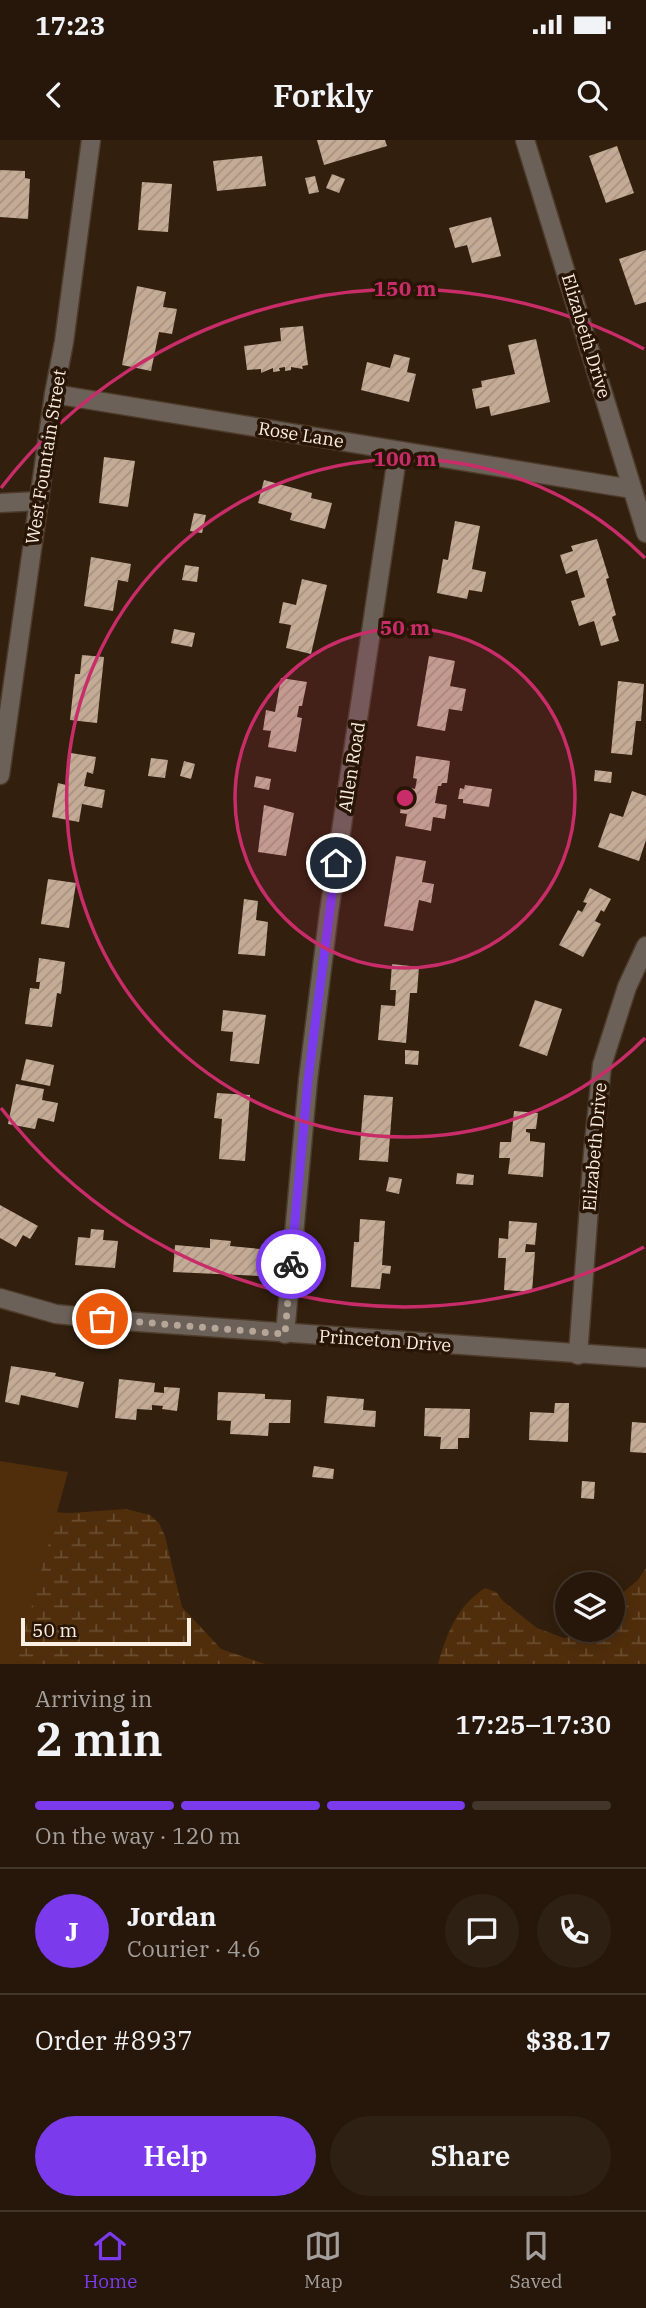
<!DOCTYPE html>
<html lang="en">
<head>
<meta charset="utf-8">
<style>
  body { margin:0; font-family:"IBM Plex Serif",serif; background:#2e2013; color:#f1f3f6; height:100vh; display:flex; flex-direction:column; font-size:26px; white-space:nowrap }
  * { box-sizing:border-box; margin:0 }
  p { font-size:23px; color:#a49f9c }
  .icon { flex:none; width:38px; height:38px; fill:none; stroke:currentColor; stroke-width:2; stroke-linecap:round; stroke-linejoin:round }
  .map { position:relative; height:1524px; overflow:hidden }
  .panel { display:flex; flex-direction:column; background:#26170a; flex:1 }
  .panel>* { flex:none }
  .buttons { position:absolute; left:555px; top:1432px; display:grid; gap:14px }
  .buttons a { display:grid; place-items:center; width:70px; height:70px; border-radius:50%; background:#26170a; box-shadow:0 4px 18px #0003,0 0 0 2px #42362b; font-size:35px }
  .scale { position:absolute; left:21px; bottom:18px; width:170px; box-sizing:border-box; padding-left:7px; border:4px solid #fbeee3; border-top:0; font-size:19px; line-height:24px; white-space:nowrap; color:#fbeee3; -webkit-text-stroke:5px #281505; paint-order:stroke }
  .pin { position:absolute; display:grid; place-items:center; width:60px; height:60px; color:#fff; margin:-30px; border:4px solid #fff; border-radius:50%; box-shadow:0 2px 7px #0007 }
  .courier { position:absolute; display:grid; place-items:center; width:70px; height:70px; margin:-35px; border:5px solid #7c3aed; border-radius:50%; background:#fff; color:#222; box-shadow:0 2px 9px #0007 }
  .summary em { font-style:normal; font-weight:600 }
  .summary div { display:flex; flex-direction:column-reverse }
  .summary { display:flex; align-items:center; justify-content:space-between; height:119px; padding:0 35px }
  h1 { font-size:46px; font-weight:600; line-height:52px }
  .bar { display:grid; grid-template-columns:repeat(4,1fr); gap:10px 7px; align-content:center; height:84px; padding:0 35px }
  .bar i { height:9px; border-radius:5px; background:#42362b }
  .bar .selected { background:#7c3aed }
  .bar p { grid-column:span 4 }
  .line { display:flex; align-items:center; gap:18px; padding:0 35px; border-top:2px solid #42362b }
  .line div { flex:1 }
  .round { display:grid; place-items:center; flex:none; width:74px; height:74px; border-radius:37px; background:#2e2013 }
  .button { display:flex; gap:14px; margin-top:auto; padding:14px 35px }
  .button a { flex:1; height:80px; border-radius:42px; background:#7c3aed; color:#fff; font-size:28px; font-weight:600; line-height:80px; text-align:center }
  .button a+a { background:#2e2013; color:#f1f3f6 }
  .status { display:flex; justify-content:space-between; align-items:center; height:49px; padding:0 35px; background:#26170a; direction:ltr }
  .status svg { height:19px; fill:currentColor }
  header { display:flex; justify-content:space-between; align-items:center; height:91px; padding:0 35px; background:#26170a; font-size:32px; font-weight:600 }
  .tab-bar { display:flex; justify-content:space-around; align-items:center; height:98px; border-top:2px solid #42362b; background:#26170a; font-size:19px; color:#a49f9c }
  .tab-bar a { display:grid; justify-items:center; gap:4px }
  .tab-bar .selected { color:#7c3aed }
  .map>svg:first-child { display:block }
  .wetland { fill:url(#wetland-marsh) }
  .park { fill:#502e0b }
  .building { fill:url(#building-hatch) }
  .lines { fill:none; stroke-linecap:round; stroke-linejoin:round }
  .minor-casing { stroke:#4e3c2b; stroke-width:21 }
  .minor { stroke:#6c6159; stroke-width:18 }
  .done { stroke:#b5a698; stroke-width:7; stroke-dasharray:0 12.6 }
  .route { stroke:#7c3aed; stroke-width:9 }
  .ring { fill:none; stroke:#c82d69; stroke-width:3.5 }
  .labels { text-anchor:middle; stroke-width:7; stroke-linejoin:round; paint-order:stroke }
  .street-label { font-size:18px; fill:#fbeee3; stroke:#281505 }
  .centre { fill:#c82d69; stroke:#281505; stroke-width:3.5 }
  .ring-label { font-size:21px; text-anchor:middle; font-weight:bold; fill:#c82d69; stroke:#281505; stroke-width:7; stroke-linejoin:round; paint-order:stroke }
</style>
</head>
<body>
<div class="status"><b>17:23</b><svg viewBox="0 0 49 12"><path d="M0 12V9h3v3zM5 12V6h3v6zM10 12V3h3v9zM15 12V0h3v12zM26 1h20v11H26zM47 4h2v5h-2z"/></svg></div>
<header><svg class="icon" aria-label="back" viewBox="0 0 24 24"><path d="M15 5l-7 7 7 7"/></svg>Forkly<svg class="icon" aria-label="search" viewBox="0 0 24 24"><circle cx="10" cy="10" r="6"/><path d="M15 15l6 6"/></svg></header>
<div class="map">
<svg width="646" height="1524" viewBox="0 0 646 1524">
  <defs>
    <pattern id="wetland-marsh" width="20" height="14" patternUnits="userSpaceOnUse" patternTransform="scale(1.75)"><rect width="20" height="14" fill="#502e0b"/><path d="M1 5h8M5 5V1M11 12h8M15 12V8" fill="none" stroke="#6a4d2e"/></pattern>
    <pattern id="building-hatch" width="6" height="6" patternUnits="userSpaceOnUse" patternTransform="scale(1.75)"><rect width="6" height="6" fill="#c4ab96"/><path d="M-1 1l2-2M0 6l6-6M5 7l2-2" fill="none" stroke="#a69282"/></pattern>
  </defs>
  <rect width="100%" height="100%" fill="#321f0d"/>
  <g class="wetland">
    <path d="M0,1360l17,10 53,3 56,-4 24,6 9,8 6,13 17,71 39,42 44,15h-265z"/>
    <path d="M646,1428v96h-208c9,-31 19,-58 47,-76l11,4 7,9 34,27 27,10 5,-1 10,-8h33l1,-28 25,-21z"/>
  </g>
  <path class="park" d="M0,1321l68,11 -52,192h-16z"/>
  <g class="building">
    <path d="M317,0h68l2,6 -63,19z"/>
    <path d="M617,6l17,47 -28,10 -17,-47z"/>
    <path d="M262,16l4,30 -49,5 -4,-30z"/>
    <path d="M0,30l25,1v7l5,1 -2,40 -28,-2z"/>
    <path d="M332,34l13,5 -6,14 -13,-5z"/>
    <path d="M315,36l4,16 -10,2 -4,-16z"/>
    <path d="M142,42l30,2 -4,48 -30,-2z"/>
    <path d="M491,77l10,39 -29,7 -5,-18 -12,3 -6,-20z"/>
    <path d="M646,110v52l-11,3 -16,-46z"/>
    <path d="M137,146l29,6 -3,15 14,2 -5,25 -13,-2 -8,39 -29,-6z"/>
    <path d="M303,186l5,39 -6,1 1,3 -12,-2v3l-6,1v-4l-6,1 1,3 -7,1v-4l-12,5v-4l-14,1 -3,-24 37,-5 -1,-13z"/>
    <path d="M536,199l14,63 -59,14 -2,-10 -13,3 -4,-20 10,-2 -1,-6 34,-7 -7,-29z"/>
    <path d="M394,214l16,4 -3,14 9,2 -7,28 -48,-12 6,-28 23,6z"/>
    <path d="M104,317l31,4 -7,46 -29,-4z"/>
    <path d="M264,340l48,13 -1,5 21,5 -7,26 -35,-9 2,-7 -34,-10z"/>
    <path d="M194,373l12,2 -4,18 -12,-2z"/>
    <path d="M455,381l25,5 -8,43 14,3 -4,20 -13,-2 -2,9 -30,-6 6,-34 5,1z"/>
    <path d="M597,399l12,39 -3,1 10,36 -4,2 7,24 -18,5 -7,-25 -15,5 -8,-25 14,-4 -8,-27 -11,4 -6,-19 13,-4 -2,-5z"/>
    <path d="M91,417l40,7 -3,18 -10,-2 -5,31 -29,-5z"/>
    <path d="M185,425l14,2 -2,15 -15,-2z"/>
    <path d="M302,439l25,6 -16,69 -25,-6 5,-23 -12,-2 4,-21 13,3z"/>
    <path d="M174,489l21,4 -3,14 -21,-4z"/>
    <path d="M82,515l22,2 -7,66 -27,-3 5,-46h5z"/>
    <path d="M429,516l26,5 -5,25 16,3 -4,22 -13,-2 -4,22 -28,-5z"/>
    <path d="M281,538l26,4 -5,24h-3l-2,11 5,1 -6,34 -28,-5 3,-16 -8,-1 3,-20 9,2z"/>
    <path d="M618,541l26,3 -3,37h-5l-4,34 -21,-2z"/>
    <path d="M71,613l25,4 -3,17 -6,-2 -3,14 21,4 -3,18 -20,-4 -3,18 -27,-5 6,-34 8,2z"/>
    <path d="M416,616l34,5 -3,22h-5l-1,3h-3l-3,17 12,2 -2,14 -12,-2 -2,14 -26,-5 2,-12 -7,-1 1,-7 6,2 4,-20 4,1 2,-10 -4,-1z"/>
    <path d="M151,618l17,2 -3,18 -17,-2z"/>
    <path d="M184,621l11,3 -4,15 -11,-3z"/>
    <path d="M595,630l17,2 -1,11 -17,-2z"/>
    <path d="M256,636l15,3 -2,11 -15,-3z"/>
    <path d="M465,645l27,4 -3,18 -26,-4v-4h-5l2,-11 4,1z"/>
    <path d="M632,651l14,5v44l-7,21 -41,-14 12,-34 13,4z"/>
    <path d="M264,665l30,8 -8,43 -28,-4z"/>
    <path d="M396,716l30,5 -4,21 12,2 -3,19 -12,-3 -6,31 -29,-5z"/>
    <path d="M48,739l28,4 -7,45 -28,-4z"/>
    <path d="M590,748l21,11 -7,13 -3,-2 -6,11 6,3 -18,33 -24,-12 19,-35 4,2 5,-9 -4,-1z"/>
    <path d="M244,759l14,2 -2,19 12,2 -3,34 -27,-2z"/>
    <path d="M39,818l26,4 -4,32 -4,-1 -5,34 -27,-3 5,-36 9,1 1,-7h-4z"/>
    <path d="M392,824l27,3 -2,26h-7l-4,50 -28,-3 3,-35 14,1 1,-16h-6z"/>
    <path d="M535,860l27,9 -15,47 -28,-10z"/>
    <path d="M223,870l43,5 -7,49 -29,-3 3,-29 -12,-1z"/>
    <path d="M405,910l14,1 -1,14 -13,-1z"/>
    <path d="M26,919l28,6 -4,21 -29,-6z"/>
    <path d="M16,944l28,5 -2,11 16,3 -4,19 -16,-4 -3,11 -27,-5z"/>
    <path d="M217,953l33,2 -5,66 -26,-2 3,-40 -8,-1z"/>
    <path d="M364,955l29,2 -5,65 -29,-2z"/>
    <path d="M514,971l24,2 -2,16h-10v3l4,1v8l15,2 -2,34 -35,-3 2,-16h-11l1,-16h11z"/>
    <path d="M457,1033l17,2 -1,10 -17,-1z"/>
    <path d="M389,1037l13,2 -3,15 -13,-3z"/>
    <path d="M0,1065l38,21 -8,13 -7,-4 -7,12 -16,-9z"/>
    <path d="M360,1079l25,2 -3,44 9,1 -1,8 -8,-1 -2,16 -29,-2 3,-45h5z"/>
    <path d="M509,1081l28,2 -2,22 -9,-1 -1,8h10l-3,40 -28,-2 2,-32h-8l1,-20 9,1z"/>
    <path d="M91,1089l13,1 -1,10 15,1 -3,27 -40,-3 3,-28 12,1z"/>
    <path d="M210,1099l21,2 -1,5 30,3 -1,27 -86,-4 2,-27 35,3z"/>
    <path d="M11,1226l45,7 -1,3 29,6 -6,26 -57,-13 -2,10 -14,-3z"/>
    <path d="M119,1239l36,4 -1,9 10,1v-6l16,1 -3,23 -15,-2 1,-3 -11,-1v5l-15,-1 -1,11 -21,-2z"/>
    <path d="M218,1252l47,2v5l26,1 -1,23h-21l-1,13 -38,-2 1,-13 -14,-1z"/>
    <path d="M327,1256l37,3 -1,11 13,1 -1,16 -51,-4z"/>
    <path d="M555,1263h14l-1,39 -39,-2 1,-28 24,1z"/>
    <path d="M425,1268l45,1 -1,29h-11v11h-18l1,-12 -17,-1z"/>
    <path d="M632,1282l14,1v30l-16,-1z"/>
    <path d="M314,1326l20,3 -1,10 -21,-2z"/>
    <path d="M582,1341l13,1 -1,17 -13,-1z"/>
  </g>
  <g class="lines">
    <g class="minor-casing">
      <g id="minor">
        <path d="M525,0l121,393"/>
        <path d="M54,254l578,95"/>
        <path d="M0,363l39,-2"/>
        <path d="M0,635l54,-381 10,-52 27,-202"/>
        <path d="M0,1158l56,16 68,7 522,37"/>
        <path d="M285,1194l23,-254 21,-168 69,-461"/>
        <path d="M578,1215l15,-202 9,-88 25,-78 19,-41"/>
      </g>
    </g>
    <use href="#minor" class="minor"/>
  </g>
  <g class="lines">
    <path class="done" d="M102,1179l183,15 6,-70"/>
    <path class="route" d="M291,1124l17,-184 28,-217"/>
  </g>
  <circle cx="405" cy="658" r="170" fill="#c82d69" fill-opacity=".12"/>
  <g class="ring">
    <circle cx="405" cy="658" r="170"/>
    <path d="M645 898A339 339 0 1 1 645 418"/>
    <path d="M644 1107A509 509 0 0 1 1 968M1 348A509 509 0 0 1 644 209"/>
  </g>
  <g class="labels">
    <g class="street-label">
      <text transform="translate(586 196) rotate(73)" y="6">Elizabeth Drive</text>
      <text transform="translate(301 295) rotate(9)" y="6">Rose Lane</text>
      <text transform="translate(46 317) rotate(-81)" y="6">West Fountain Street</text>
      <text transform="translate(352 627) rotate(-81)" y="6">Allen Road</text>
      <text transform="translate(595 1007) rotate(-85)" y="6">Elizabeth Drive</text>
      <text transform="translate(385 1201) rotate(4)" y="6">Princeton Drive</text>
    </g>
  </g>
  <circle cx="405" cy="658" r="10" class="centre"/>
  <g class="ring-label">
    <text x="405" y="156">150 m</text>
    <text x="405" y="326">100 m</text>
    <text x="405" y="495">50 m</text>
  </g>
</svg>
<div class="buttons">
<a><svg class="icon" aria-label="layers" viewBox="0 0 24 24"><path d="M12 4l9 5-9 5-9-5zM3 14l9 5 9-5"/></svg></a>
</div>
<div class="scale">50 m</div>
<div class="pin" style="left:102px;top:1179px;background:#ea580c"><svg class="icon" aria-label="bag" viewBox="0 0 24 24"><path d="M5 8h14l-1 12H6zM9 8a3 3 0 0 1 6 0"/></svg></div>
<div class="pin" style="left:336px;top:723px;background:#1f2937"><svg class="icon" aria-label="home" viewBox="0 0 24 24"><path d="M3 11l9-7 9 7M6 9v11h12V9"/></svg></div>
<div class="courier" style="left:291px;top:1124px"><svg class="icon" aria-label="bike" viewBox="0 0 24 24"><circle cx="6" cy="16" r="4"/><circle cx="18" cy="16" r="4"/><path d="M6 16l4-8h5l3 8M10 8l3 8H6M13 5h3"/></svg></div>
</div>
<section class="panel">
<div class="summary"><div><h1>2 min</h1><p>Arriving in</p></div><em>17:25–17:30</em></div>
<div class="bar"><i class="selected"></i><i class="selected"></i><i class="selected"></i><i></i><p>On the way · 120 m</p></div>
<div class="line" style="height:126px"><b class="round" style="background:#7c3aed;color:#fff">J</b><div><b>Jordan</b><p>Courier · 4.6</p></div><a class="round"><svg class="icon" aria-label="chat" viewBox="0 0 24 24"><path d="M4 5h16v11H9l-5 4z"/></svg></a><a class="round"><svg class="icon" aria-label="phone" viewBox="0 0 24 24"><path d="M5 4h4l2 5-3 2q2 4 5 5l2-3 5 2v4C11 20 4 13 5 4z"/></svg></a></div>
<div class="line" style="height:91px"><div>Order #8937</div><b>$38.17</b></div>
<div class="button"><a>Help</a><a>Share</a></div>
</section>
<nav class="tab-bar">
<a class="selected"><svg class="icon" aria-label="home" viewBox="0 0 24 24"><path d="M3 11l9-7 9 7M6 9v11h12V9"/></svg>Home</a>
<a><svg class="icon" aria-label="map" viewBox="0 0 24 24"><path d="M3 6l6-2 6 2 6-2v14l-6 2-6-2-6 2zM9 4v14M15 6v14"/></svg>Map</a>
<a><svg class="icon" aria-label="saved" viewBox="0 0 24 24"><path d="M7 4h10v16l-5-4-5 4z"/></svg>Saved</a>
</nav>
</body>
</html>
